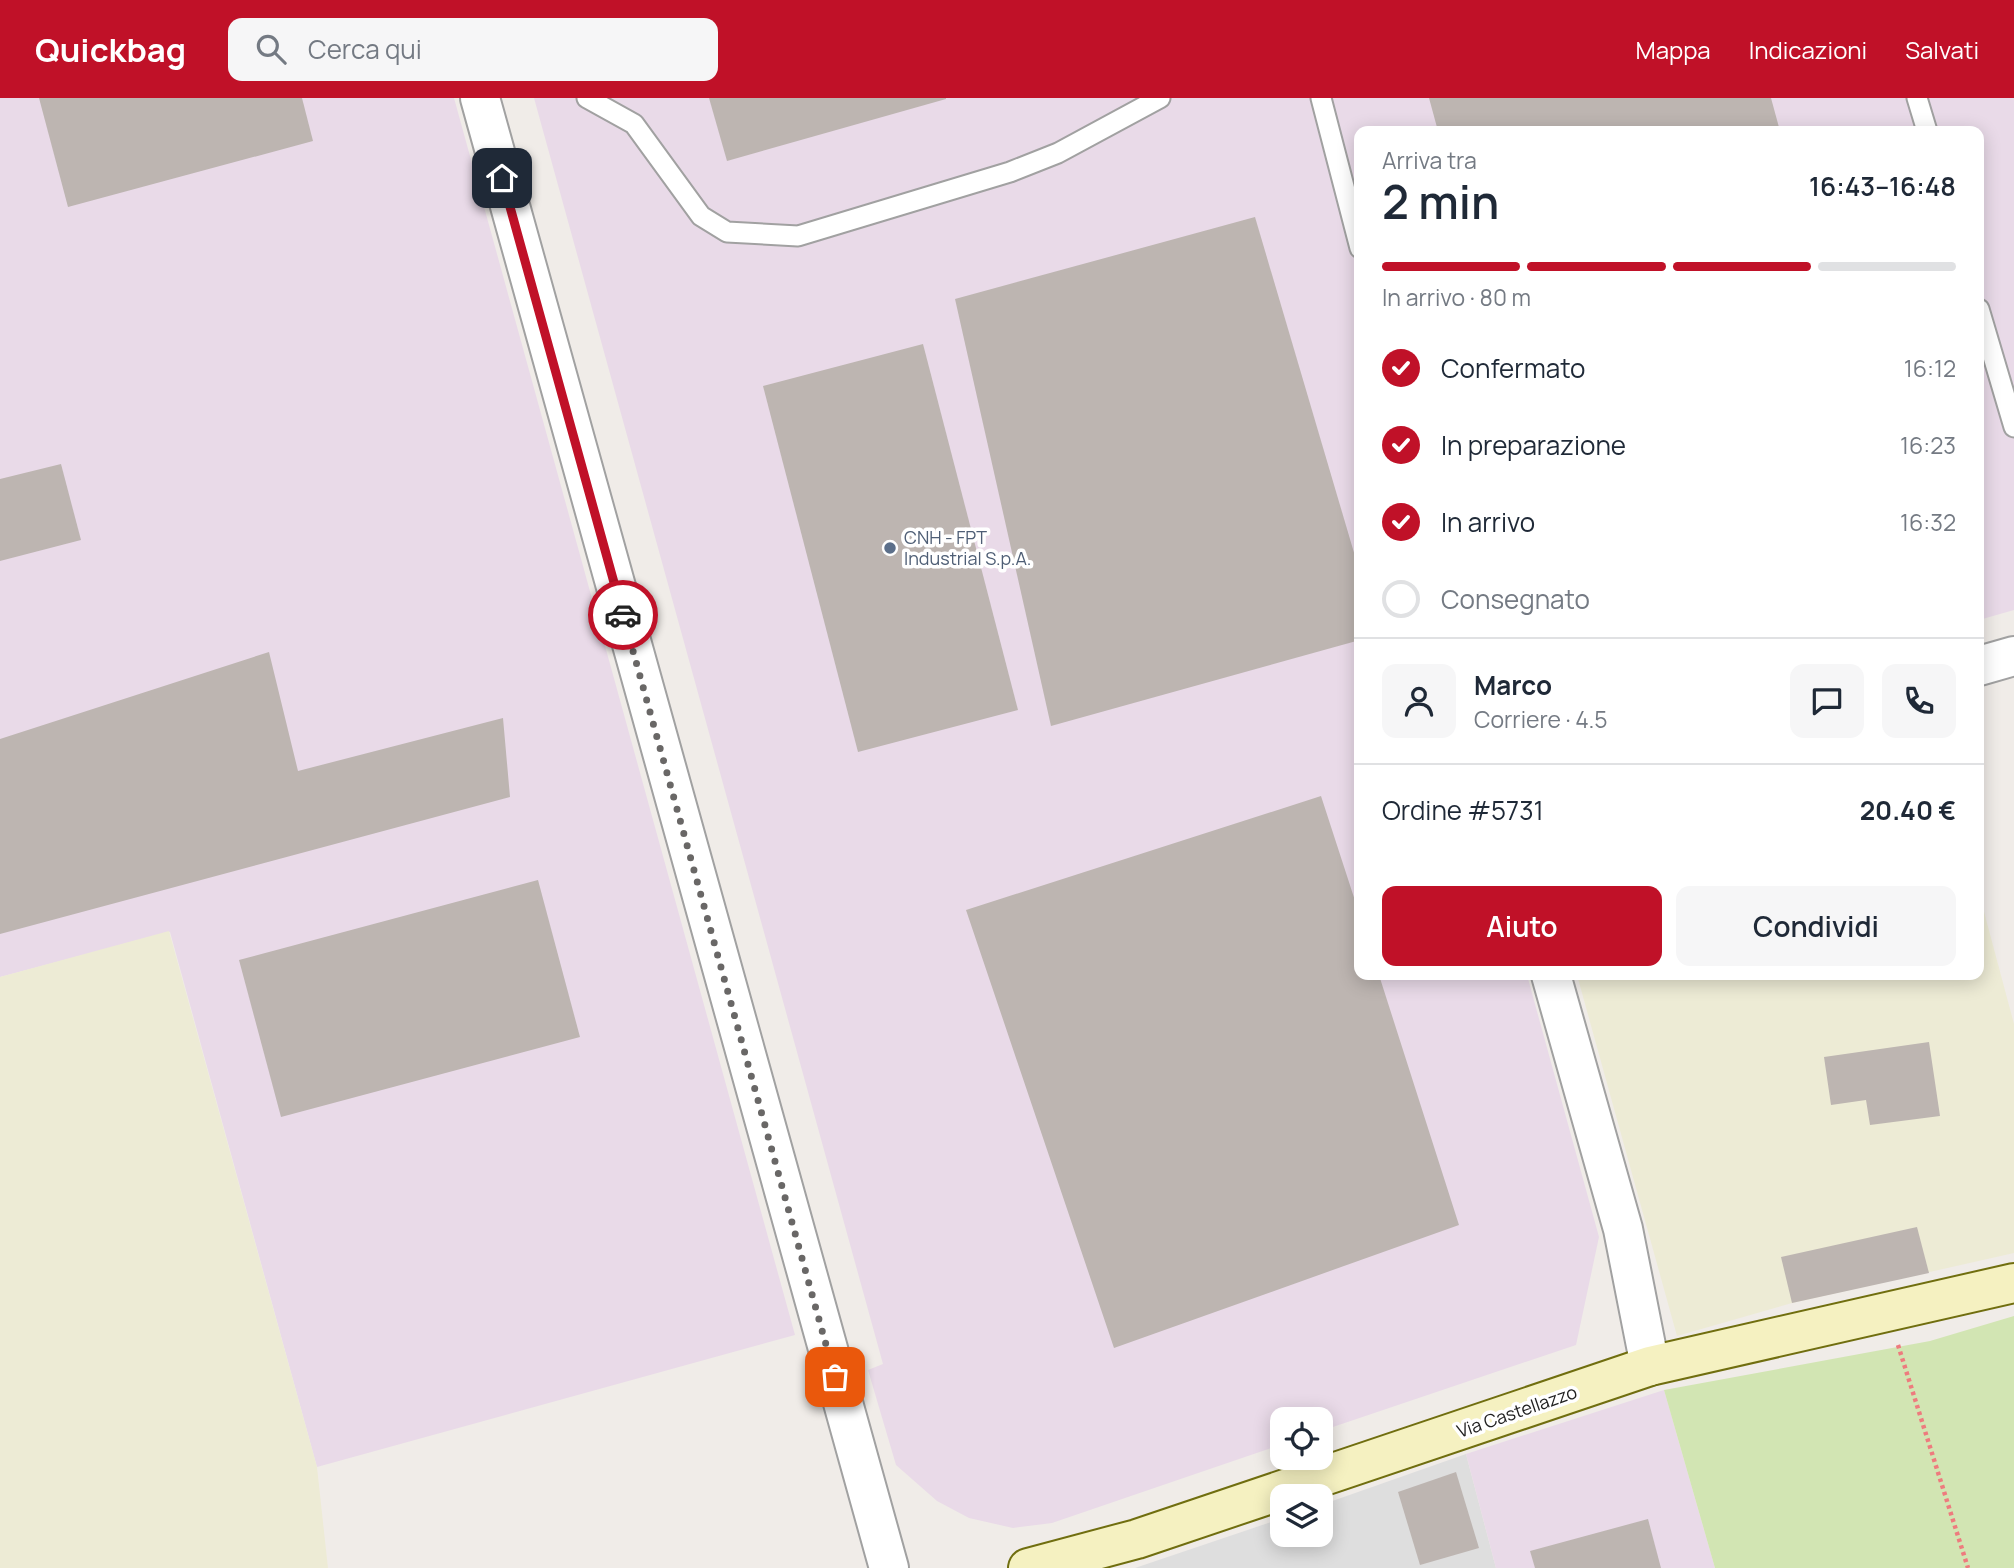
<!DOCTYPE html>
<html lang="it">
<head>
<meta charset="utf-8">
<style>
  body { margin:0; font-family:Manrope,sans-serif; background:#f6f6f7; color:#1f2937; height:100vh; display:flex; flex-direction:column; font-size:26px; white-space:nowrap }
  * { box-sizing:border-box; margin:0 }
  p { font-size:23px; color:#747a83 }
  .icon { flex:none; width:38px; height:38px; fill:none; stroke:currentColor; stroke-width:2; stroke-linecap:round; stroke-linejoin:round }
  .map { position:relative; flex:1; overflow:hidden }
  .panel { position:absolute; left:1354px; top:28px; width:630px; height:854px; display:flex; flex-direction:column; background:#fff; border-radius:14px; box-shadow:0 4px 18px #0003 }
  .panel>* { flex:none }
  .controls { position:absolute; left:1270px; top:1309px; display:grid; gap:14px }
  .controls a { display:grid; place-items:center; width:63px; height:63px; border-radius:14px; background:#fff; box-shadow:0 4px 18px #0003; font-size:35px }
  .pin { position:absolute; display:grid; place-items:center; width:60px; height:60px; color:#fff; margin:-30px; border-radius:14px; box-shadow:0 4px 10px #0006 }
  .courier { position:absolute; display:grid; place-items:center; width:70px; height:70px; margin:-35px; border:5px solid #c01128; border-radius:50%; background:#fff; color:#222; box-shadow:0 2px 9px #0007 }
  .summary em { font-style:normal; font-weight:600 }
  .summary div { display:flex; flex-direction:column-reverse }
  .summary { display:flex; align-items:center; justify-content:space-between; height:119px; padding:0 28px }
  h1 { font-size:46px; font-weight:600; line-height:52px }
  .bar { display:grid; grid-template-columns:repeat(4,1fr); gap:10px 7px; align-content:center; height:84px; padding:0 28px }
  .bar i { height:9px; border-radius:5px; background:#e0e1e3 }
  .bar .current { background:#c01128 }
  .bar p { grid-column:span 4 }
  .line { display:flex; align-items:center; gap:18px; padding:0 28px; border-top:2px solid #e0e1e3 }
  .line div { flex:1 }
  .round { display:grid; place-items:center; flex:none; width:74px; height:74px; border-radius:14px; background:#f6f6f7 }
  ol { padding:0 28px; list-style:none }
  li { display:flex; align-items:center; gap:21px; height:77px }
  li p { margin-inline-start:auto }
  li .icon { padding:7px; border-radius:50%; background:#c01128; color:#fff; stroke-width:4 }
  li:last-child { color:#747a83 }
  li i { width:38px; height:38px; border:4px solid #e0e1e3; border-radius:50% }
  .action { display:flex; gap:14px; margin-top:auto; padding:14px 28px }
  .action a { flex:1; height:80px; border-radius:14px; background:#c01128; color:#fff; font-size:28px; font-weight:600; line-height:80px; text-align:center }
  .action a+a { background:#f6f6f7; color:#1f2937 }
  header { display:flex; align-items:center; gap:42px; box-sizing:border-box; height:98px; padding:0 35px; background:#c01128; color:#fff }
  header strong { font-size:33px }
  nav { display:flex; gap:38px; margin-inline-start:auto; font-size:24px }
  .search { width:490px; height:63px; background:#f6f6f7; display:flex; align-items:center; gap:18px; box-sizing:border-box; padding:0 24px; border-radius:14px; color:#747a83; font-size:26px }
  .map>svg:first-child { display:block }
  .residential { fill:#dedede }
  .industrial { fill:#e9dae8 }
  .farmland { fill:#edebd5 }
  .grass { fill:#d2e5b3 }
  .building { fill:#bdb5b1 }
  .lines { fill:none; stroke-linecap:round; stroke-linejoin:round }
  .lane-casing { stroke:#a1a1a1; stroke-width:23 }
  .street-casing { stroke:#a1a1a1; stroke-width:42 }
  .secondary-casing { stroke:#706e0f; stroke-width:42 }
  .path { stroke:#ee7b7e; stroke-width:4.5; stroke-dasharray:3.5 3.5; stroke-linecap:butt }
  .lane { stroke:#fff; stroke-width:19 }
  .street { stroke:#fff; stroke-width:38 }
  .secondary { stroke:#f5f1c1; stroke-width:38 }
  .done { stroke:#696766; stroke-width:7; stroke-dasharray:0 12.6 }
  .route { stroke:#c01128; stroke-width:9 }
  .service-dot { fill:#5c6f8a; stroke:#fff; stroke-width:2.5 }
  .labels { text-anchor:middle; stroke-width:7; stroke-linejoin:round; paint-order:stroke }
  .service-label { font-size:18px; fill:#4e5e75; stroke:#fff; text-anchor:start }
  .street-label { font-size:18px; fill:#202020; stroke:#fff }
</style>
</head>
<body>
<header>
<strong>Quickbag</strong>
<div class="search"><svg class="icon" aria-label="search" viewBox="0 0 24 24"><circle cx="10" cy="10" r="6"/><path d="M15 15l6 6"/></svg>Cerca qui</div>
<nav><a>Mappa</a><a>Indicazioni</a><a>Salvati</a></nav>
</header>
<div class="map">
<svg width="2014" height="1470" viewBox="0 0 2014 1470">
  <rect width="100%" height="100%" fill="#f0ece8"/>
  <path class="residential" d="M1466,1356l30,114h-361l148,-50v17h38v-30z"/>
  <g class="industrial">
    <path d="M0,0h454l341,1237 -478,132 -147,-535 -170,45z"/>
    <path d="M534,0h1480v512l-35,10v-489h-619v844h167l72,262 -23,108 -255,86v-12h-38v25l-231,79 -39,5 -44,-10 -32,-17 -41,-36 -28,-95 15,-6z"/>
    <path d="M1664,1292l51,178h-219l-30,-114z"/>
  </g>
  <g class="farmland">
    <path d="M1979,795l35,131v229l-222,50 -115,33 -100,-361h402z"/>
    <path d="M169,833l148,536 11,101h-328v-591z"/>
  </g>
  <path class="grass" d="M2014,1218v252h-299l-51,-178 266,-49z"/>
  <g class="building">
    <path d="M39,0h263l11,43 -245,66z"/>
    <path d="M709,0h237v1l-219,62z"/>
    <path d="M1429,0h342l9,33h-342z"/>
    <path d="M1255,119l105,356v67l-309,86 -96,-427z"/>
    <path d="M923,246l95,366 -160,42 -95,-366z"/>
    <path d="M61,366l20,76 -81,21v-82z"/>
    <path d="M269,554l29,119 205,-53 7,79 -510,137v-195z"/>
    <path d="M1321,698l39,120v59h19l80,250 -345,123 -148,-438z"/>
    <path d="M538,782l42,157 -299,80 -42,-157z"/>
    <path d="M1929,944l11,74 -70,9 -4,-25 -35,5 -7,-48z"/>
    <path d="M1917,1129l12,46 -137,30 -11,-46z"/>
    <path d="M1456,1374l23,76 -59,17 -22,-73z"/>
    <path d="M1648,1421l13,49h-126l-5,-17z"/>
  </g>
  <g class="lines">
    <g class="lane-casing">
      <g id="lane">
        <path d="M587,0l47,26 67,92 26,16 71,4 212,-64 48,-19 102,-55"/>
        <path d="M1321,0l39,150"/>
        <path d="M1917,0l10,33"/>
        <path d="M1979,211l35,118"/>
      </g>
    </g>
    <g class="street-casing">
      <g id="street">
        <path d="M480,0l409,1470"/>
        <path d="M1979,568l35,-10"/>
        <path d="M1551,877l72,254 27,137"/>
      </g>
    </g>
    <g class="secondary-casing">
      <path id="secondary" d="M1028,1470l109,-29 513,-173 364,-83"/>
    </g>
    <path class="path" d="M1898,1247l70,223"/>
    <use href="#lane" class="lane"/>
    <use href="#street" class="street"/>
    <use href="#secondary" class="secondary"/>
  </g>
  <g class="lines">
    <path class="done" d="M623,517l212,762"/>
    <path class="route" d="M502,80l121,437"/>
  </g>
  <circle class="service-dot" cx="890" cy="450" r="7"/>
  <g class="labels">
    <g class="service-label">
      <text x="904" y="446">CNH - FPT<tspan x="904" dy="21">Industrial S.p.A.</tspan></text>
    </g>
    <g class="street-label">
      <text transform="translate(1517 1314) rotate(-19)" y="6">Via Castellazzo</text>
    </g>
  </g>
</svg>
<div class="controls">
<a><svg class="icon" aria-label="locate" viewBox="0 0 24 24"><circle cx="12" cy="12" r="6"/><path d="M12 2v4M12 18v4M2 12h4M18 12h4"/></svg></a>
<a><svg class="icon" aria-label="layers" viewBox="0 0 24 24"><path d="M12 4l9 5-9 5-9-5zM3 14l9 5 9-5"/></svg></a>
</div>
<div class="pin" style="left:835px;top:1279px;background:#ea580c"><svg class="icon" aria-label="bag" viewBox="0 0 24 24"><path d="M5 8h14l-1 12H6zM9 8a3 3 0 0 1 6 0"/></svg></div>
<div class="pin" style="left:502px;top:80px;background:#1f2937"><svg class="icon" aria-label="home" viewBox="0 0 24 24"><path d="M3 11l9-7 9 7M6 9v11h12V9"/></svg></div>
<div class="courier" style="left:623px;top:517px"><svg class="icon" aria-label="car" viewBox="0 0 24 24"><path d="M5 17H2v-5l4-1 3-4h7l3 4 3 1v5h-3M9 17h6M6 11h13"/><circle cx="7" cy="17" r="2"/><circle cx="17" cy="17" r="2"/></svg></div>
<section class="panel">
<div class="summary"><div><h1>2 min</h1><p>Arriva tra</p></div><em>16:43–16:48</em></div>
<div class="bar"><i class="current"></i><i class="current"></i><i class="current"></i><i></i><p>In arrivo · 80 m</p></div>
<ol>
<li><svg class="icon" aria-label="check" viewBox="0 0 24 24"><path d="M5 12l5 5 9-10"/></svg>Confermato<p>16:12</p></li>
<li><svg class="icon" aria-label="check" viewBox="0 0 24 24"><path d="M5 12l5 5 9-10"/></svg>In preparazione<p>16:23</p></li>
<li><svg class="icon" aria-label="check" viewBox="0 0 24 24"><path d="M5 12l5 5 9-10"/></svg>In arrivo<p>16:32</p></li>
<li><i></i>Consegnato</li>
</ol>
<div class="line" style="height:126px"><a class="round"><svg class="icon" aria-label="person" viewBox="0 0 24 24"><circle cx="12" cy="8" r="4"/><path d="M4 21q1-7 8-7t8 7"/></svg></a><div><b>Marco</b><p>Corriere · 4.5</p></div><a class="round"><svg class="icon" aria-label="chat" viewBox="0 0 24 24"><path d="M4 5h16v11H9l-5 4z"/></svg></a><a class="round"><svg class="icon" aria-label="phone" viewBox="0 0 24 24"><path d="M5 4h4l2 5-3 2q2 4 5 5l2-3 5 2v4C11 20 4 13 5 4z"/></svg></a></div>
<div class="line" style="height:91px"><div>Ordine #5731</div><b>20.40 €</b></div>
<div class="action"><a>Aiuto</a><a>Condividi</a></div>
</section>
</div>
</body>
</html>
